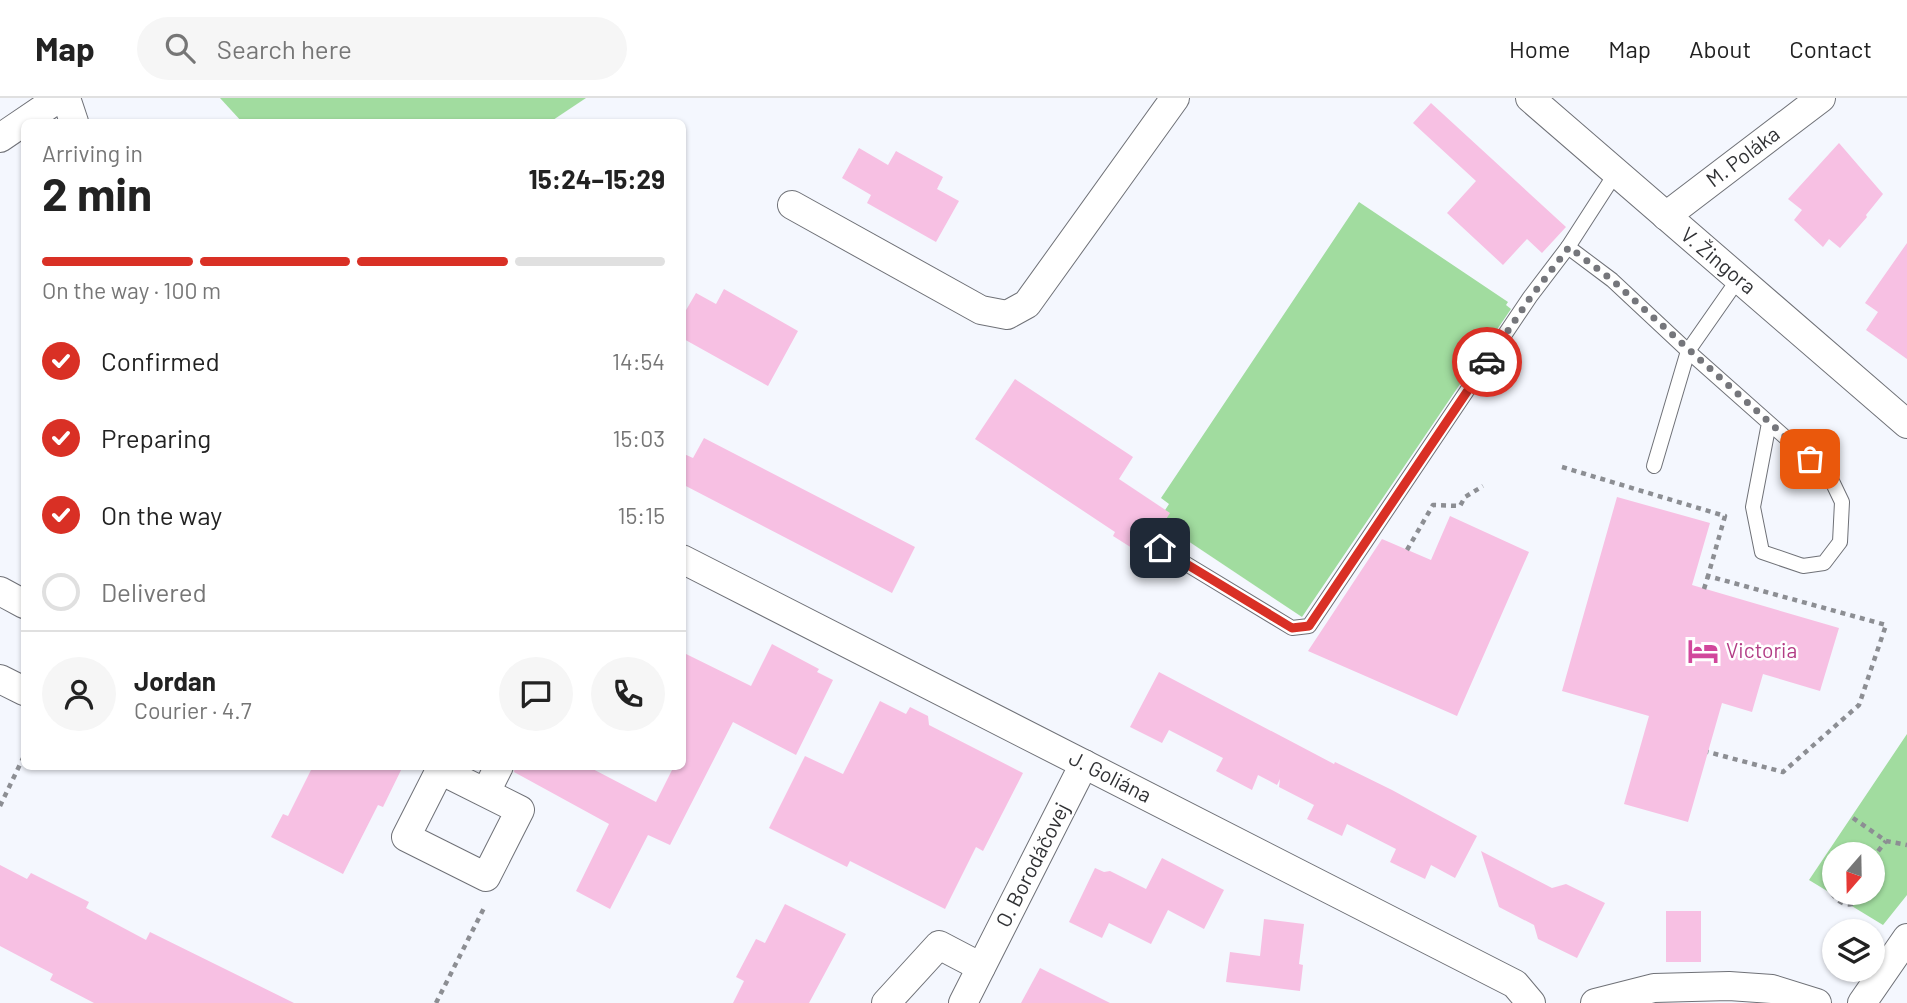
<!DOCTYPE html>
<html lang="en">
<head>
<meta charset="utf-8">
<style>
  body { margin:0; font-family:Barlow,sans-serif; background:#f6f6f6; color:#222; height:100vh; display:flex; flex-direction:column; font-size:26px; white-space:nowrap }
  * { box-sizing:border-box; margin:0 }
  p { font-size:23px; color:#767676 }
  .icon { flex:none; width:38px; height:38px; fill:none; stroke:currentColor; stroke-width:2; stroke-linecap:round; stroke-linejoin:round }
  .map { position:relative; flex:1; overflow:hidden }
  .details { position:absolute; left:21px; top:21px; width:665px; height:651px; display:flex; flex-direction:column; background:#fff; border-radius:10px; box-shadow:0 2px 5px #0004 }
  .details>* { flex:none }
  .needle { width:46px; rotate:200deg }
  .controls { position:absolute; left:1822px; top:744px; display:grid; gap:14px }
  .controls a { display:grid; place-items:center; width:63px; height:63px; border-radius:50%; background:#fff; box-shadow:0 2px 5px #0004; font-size:35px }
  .pin { position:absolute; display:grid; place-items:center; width:60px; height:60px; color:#fff; margin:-30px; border-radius:14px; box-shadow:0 4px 10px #0006 }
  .courier { position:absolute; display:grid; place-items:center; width:70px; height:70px; margin:-35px; border:5px solid #d93025; border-radius:50%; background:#fff; color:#222; box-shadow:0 2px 9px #0007 }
  .head em { font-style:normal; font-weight:700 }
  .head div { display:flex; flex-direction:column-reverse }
  .head { display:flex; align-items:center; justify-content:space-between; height:119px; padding:0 21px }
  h1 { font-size:46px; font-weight:700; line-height:52px }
  .bar { display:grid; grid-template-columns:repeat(4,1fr); gap:10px 7px; align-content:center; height:84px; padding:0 21px }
  .bar i { height:9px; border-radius:5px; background:#e0e0e0 }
  .bar .current { background:#d93025 }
  .bar p { grid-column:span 4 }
  .line { display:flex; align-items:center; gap:18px; padding:0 21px; border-top:2px solid #e0e0e0 }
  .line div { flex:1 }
  .round { display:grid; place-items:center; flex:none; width:74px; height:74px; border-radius:37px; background:#f6f6f6 }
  ol { padding:0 21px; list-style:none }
  li { display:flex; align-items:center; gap:21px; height:77px }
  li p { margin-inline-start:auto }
  li .icon { padding:7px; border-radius:50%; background:#d93025; color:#fff; stroke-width:4 }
  li:last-child { color:#767676 }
  li i { width:38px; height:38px; border:4px solid #e0e0e0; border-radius:50% }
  header { display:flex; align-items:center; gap:42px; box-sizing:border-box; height:98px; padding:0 35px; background:#fff; border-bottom:2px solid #e0e0e0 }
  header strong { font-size:33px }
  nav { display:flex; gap:38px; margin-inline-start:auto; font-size:24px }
  .search { width:490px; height:63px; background:#f6f6f6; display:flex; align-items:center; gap:18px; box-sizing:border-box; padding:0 24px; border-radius:38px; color:#767676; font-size:26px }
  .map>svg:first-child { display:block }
  .green { fill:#a1dc9f; fill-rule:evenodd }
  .building { fill:#f7c0e3 }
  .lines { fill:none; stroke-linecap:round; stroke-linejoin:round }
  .lane-casing { stroke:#6f7177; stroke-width:16 }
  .street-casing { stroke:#6f7177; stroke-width:30 }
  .path { stroke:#8c8e93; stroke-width:4.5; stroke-dasharray:5 5; stroke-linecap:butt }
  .lane { stroke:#fff; stroke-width:14 }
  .street { stroke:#fff; stroke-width:28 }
  .done { stroke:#75767b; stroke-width:7; stroke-dasharray:0 12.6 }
  .route { stroke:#d93025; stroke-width:9 }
  .labels { text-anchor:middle; stroke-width:5; stroke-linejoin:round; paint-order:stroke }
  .street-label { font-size:21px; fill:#303134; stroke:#fff }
  .hotel-label { font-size:21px; fill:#b23c85; stroke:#fff; text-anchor:start }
</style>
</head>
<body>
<header>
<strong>Map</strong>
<div class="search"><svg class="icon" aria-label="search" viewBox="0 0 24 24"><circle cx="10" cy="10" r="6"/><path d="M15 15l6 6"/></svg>Search here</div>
<nav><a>Home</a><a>Map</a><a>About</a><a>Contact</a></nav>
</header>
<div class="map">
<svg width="1907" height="905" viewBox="0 0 1907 905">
  <rect width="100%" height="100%" fill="#f4f7fe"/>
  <g class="green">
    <path d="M220,0h366l-36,24h-308z"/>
    <path d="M1359,104l149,100 -2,3 5,4 -209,308 -144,-96 11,-17 -8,-6z"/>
    <path d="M1907,636v161l-24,30 -74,-45zM1834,756h38v38h-38z"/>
  </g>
  <g class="building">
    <path d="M1431,5l135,124 -24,26 -15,-14 -24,26 -56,-52 29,-32 -63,-58z"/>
    <path d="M1839,45l44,51 -17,21 1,2 -27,31 -11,-9 -6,8 -29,-27 8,-10 -14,-11z"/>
    <path d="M859,50l29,17 8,-14 47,26 -6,12 22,12 -23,41 -69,-39 4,-8 -29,-17z"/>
    <path d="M1907,145v116l-41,-29 12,-18 -13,-9z"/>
    <path d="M724,191l74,42 -30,55 -86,-48v-21l14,-24 20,11z"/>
    <path d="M1015,281l118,78 -14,22 51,34 -27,42 -30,-19 2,-4 -140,-93z"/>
    <path d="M704,340l211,109 -23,46 -210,-109v-31l11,5z"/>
    <path d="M1617,399l93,26 -18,62 147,43 -19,63 -57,-17 -11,38 -30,-9 -34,119 -64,-18 25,-88 -87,-25z"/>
    <path d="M1450,418l79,36 -72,164 -149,-65 74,-112 49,21z"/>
    <path d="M772,546l47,25 -2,3 16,8 -37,75 -63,-33 -63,123 -22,-10 -38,74 -34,-18 33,-67 -95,-52 1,-6h72l69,36 18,-36h8v-114l69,34z"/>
    <path d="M1159,574l175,92 1,-2 57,28 85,46 -22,42 -24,-13 -6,14 -35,-17 6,-13 -49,-25 -5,12 -35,-17 7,-14 -35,-18 1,-8 -3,6 -19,-10 -6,15 -36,-19 7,-13 -54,-28 -7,13 -32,-16z"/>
    <path d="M880,603l26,13 4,-7 18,9 1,9 94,48 -40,78 -7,-4 -31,62 -95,-48 -3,6 -78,-39 36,-72 38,18z"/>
    <path d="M313,668h90l-20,41 -5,-2 -35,69 -72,-37 12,-23 5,2z"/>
    <path d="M1481,753l71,37 14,-4 39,19 -28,55 -39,-19 -4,-14 -35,-18z"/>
    <path d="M1162,760l62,32 -20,39 -36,-19 -17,34 -42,-21 -7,15 -33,-16 26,-54 9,4 6,-1 36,18z"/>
    <path d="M0,767l27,14 4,-6 58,29 -3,6 60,32 4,-8 144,71h-200l-44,-23 3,-6 -53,-28z"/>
    <path d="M785,806l61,30 -37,69h-76l11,-22 -8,-4 20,-38 9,4z"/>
    <rect x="1666" y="813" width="35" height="51"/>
    <path d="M1264,821l40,5 -5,40 4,1 -3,26 -74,-9 4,-30 30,4z"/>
    <path d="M1040,870l70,35h-89z"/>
  </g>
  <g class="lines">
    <g class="lane-casing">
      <g id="lane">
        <path d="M1617,73l-49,76 44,33 76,71 142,126 12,25 -2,40 -16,21 -21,3 -41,-14 -9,-45 16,-84"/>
        <path d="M1654,368l34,-115 51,-73"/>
        <path d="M1160,450l132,80 17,-2 221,-329 38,-50"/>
      </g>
    </g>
    <g class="street-casing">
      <g id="street">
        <path d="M66,0l8,24"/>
        <path d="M1530,0l377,326"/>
        <path d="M0,40l59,-40"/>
        <path d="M792,107l189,105 26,5 20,-11 148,-206"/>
        <path d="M1666,118l155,-118"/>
        <path d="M682,461l833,425 16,19"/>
        <path d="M0,493l24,13"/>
        <path d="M0,581l24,12"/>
        <path d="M440,672l80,40 -34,67 -80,-40z"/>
        <path d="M486,694l13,-26"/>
        <path d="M886,905l53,-58 42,22"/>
        <path d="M963,905l121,-239"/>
        <path d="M1595,905l59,-15 75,-2 43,3 45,14"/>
        <path d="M1862,905l45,-65"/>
      </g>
    </g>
    <g class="path">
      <path d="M1562,369l163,49 -17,60 178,49 -27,80 -76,67 -75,-20"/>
      <path d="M1407,452l26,-45 27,1 5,-9 18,-11"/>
      <path d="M1704,491l4,-13"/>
      <path d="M0,708l24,-50"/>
      <path d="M1853,720l33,23 21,4"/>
      <path d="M1872,761l14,-18"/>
      <path d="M1834,785l-1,12c10,13 24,13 31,-3"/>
      <path d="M436,905l48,-95"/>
    </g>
    <use href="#lane" class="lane"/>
    <use href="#street" class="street"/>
  </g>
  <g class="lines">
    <path class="done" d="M1487,264l43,-64 39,-51 43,33 198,179"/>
    <path class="route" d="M1160,450l132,80 17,-2 178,-264"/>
  </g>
  <defs>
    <g id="hotel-bare" transform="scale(2.415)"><path d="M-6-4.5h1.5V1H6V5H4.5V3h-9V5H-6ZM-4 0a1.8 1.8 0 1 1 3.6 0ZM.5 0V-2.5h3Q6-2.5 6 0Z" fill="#d1479c" stroke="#fff" stroke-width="2.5" paint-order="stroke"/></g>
  </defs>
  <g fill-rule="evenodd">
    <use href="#hotel-bare" x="1703" y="553"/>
  </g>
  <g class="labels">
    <g class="street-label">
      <text transform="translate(1743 59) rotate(-37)" y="7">M. Poláka</text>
      <text transform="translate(1718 163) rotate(40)" y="7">V. Žingora</text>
      <text transform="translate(1110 679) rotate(27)" y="7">J. Goliána</text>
      <text transform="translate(1033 767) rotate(-63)" y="7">O. Borodáčovej</text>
    </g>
    <g class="hotel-label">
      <text x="1726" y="560">Victoria</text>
    </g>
  </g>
</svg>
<div class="controls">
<a><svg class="needle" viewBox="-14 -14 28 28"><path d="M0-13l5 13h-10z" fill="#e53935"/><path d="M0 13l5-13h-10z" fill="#767676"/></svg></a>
<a><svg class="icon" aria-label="layers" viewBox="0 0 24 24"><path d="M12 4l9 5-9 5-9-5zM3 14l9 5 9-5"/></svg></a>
</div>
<div class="pin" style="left:1810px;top:361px;background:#ea580c"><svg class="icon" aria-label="bag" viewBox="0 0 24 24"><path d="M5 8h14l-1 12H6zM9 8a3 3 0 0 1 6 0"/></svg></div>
<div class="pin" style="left:1160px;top:450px;background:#1f2937"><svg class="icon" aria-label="home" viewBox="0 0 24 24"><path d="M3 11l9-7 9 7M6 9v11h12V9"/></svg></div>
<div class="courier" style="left:1487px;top:264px"><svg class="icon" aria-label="car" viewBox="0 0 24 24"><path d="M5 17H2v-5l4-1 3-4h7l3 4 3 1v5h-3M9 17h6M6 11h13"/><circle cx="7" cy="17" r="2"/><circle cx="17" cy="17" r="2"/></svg></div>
<section class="details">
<div class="head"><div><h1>2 min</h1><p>Arriving in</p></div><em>15:24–15:29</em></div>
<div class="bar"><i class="current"></i><i class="current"></i><i class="current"></i><i></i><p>On the way · 100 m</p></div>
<ol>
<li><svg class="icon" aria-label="check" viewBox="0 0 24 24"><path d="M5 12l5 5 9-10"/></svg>Confirmed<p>14:54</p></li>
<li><svg class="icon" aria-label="check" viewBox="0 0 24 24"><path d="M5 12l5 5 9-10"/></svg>Preparing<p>15:03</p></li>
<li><svg class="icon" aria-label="check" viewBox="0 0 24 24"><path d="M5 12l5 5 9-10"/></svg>On the way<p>15:15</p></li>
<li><i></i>Delivered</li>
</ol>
<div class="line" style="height:126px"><a class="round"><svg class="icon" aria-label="person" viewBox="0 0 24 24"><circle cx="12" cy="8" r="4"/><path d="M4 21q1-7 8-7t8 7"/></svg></a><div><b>Jordan</b><p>Courier · 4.7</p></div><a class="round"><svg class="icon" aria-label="chat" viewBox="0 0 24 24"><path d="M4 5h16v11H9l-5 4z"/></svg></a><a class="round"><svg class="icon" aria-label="phone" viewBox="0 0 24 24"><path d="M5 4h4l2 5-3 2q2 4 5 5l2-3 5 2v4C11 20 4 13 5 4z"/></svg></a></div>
</section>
</div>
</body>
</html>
